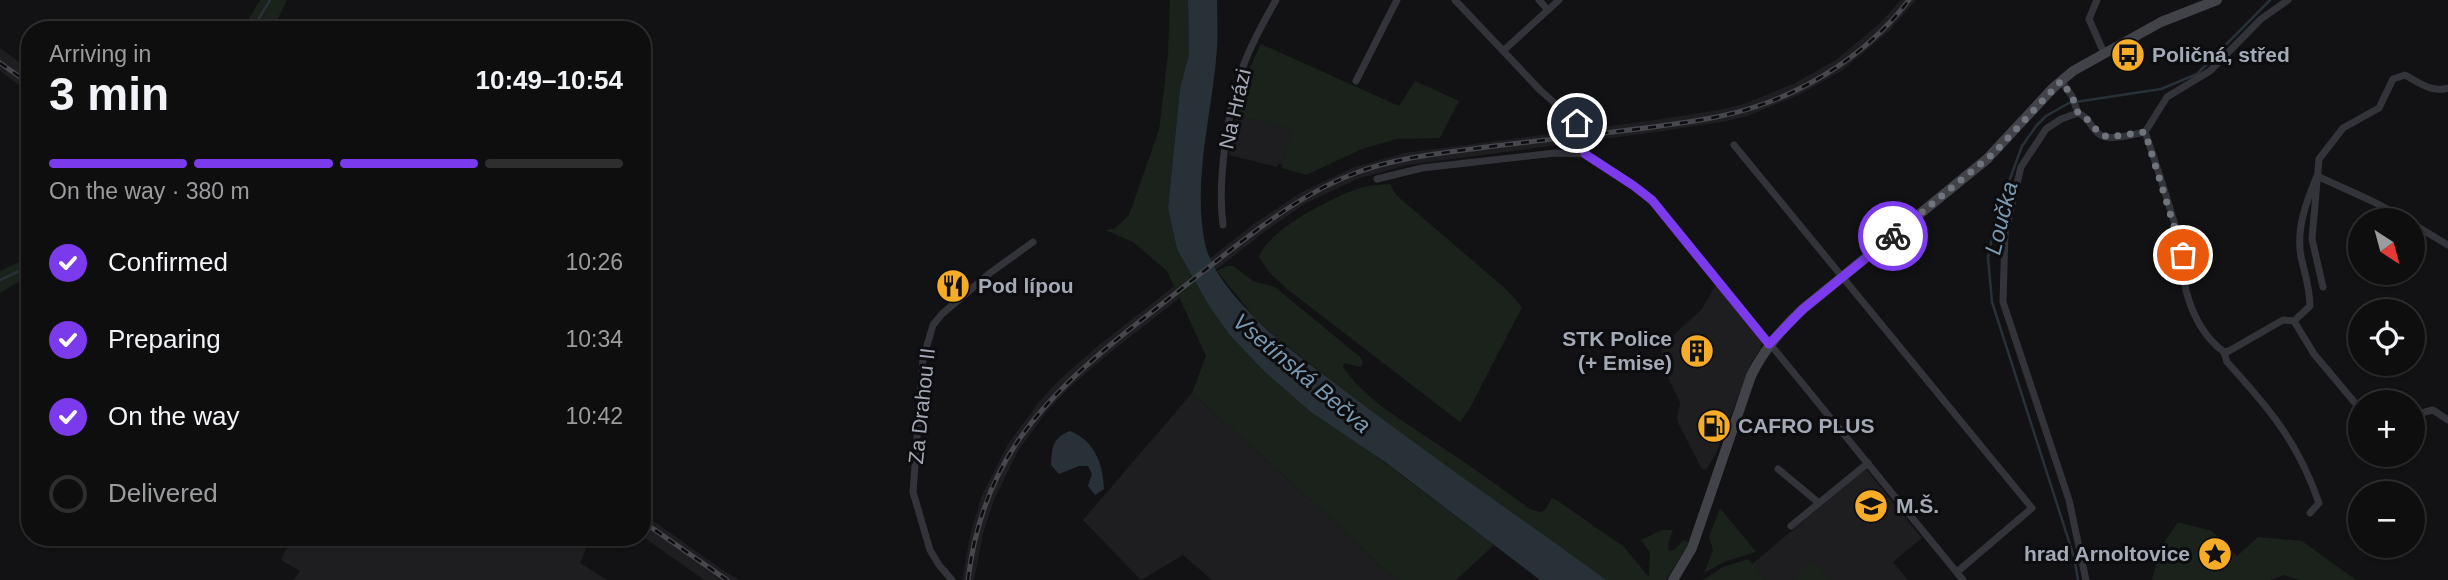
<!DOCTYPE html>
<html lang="en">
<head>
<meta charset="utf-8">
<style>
  body { margin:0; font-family:Helvetica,sans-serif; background:#1c1c1d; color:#f1f3f6; height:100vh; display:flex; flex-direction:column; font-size:26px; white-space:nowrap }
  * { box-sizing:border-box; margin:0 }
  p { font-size:23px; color:#9b9c9e }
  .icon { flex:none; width:38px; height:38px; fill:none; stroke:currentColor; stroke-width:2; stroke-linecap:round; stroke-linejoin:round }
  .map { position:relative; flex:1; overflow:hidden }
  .drawer { position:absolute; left:21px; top:21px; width:630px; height:525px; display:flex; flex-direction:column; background:#0e0e0f; border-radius:28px; box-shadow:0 2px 5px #0004,0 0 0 2px #2e2e2f }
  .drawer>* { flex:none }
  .needle { width:46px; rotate:144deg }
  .controls { position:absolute; left:2348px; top:208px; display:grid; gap:14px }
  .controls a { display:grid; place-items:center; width:77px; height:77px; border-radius:50%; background:#0e0e0f; box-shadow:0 2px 5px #0004,0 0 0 2px #2e2e2f; font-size:35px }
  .pin { position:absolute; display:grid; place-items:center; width:60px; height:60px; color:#fff; margin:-30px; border:4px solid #fff; border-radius:50%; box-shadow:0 2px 7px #0007 }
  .courier { position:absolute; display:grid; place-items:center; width:70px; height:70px; margin:-35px; border:5px solid #7c3aed; border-radius:50%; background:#fff; color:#222; box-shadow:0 2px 9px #0007 }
  .summary em { font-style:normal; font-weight:600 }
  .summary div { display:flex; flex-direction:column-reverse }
  .summary { display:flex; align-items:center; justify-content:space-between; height:119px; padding:0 28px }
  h1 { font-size:46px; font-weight:600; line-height:52px }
  .bar { display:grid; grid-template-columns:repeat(4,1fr); gap:10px 7px; align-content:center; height:84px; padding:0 28px }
  .bar i { height:9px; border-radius:5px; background:#2e2e2f }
  .bar .on { background:#7c3aed }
  .bar p { grid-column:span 4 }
  ol { padding:0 28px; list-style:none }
  li { display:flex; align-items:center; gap:21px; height:77px }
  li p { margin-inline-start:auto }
  li .icon { padding:7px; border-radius:50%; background:#7c3aed; color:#fff; stroke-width:4 }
  li:last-child { color:#9b9c9e }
  li i { width:38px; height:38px; border:4px solid #2e2e2f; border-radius:50% }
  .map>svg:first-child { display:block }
  .built { fill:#1e1e21 }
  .green { fill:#1a221b }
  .water { fill:#283138 }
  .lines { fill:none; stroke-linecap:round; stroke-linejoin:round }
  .stream { stroke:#283138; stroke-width:2.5 }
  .street { stroke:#333439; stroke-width:7 }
  .secondary { stroke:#414349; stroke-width:10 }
  .rail-casing { stroke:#46484e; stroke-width:5 }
  .rail { stroke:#0d0d0f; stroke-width:2.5; stroke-dasharray:8; stroke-linecap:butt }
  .done { stroke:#70747d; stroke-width:7; stroke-dasharray:0 12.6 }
  .route { stroke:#7c3aed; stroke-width:9 }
  .labels { text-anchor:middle; stroke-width:6; stroke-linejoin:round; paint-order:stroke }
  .poi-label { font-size:21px; font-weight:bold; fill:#a3a9b5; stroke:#0d0d0f; text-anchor:start }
  .street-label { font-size:21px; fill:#a3a9b5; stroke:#0d0d0f }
  .water-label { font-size:23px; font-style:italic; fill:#7998b2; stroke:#0d0d0f }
</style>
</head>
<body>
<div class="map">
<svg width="2448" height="580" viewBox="0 0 2448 580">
  <rect width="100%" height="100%" fill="#121214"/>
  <g class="built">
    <path d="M1901,0h15l-27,31 -46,39 -44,25 -51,21 -26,6 -65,10 -250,33 -50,14 -51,24 -43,30 -156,122 -40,35 -20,21 -29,40 -24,49 -11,34 -9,46h-12l9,-49 11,-36 26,-51 30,-41 20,-22 41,-36 156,-122 45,-30 52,-25 52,-15 251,-33 64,-10 25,-6 49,-20 43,-24 44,-37z"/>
    <path d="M0,48l30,22v23l-30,-22z"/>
    <path d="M1236,115l57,14 -10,36 -5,-1 -1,3 -48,-12z"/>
    <path d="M1716,284l46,55 -1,8 -8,13 -37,93 -10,17 -4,-1 -23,-44 -2,-6 3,-17 -20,-40 3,-17 39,-36z"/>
    <path d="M1192,393l141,127 50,49 16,11h-187l-29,-25 -42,25 -58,-60z"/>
    <path d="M1866,469l56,69 -29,24 15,18h-143l-13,-16z"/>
    <path d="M642,513l82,58 15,9h-35l-62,-44z"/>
    <path d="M291,537h300l-11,26 27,17h-313l6,-9 -19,-11z"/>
  </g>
  <g class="green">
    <path d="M260,0h27l-15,30h-30z"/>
    <path d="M1170,0h18l1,54 -9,34 -12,120 9,41 179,192 138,104 -38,35h-57l-16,-11 -50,-49 -141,-127 14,-37 -39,-85 -34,-29 -28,-12 9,-1 15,-14 30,-85 9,-76z"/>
    <path d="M1261,44l138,62 16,-25 44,20 -19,37 -43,1 -35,10 -56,26 -24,-7 10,-39 -56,-14 9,-37z"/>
    <path d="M1390,184l6,11 111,95 15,17 -52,101 -10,14 -173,-133 -18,-17 -10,-15c8,-27 77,-62 104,-70 8,-2 18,-2 27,-3z"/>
    <path d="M30,257v18l-30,18v-22z"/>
    <path d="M1227,266h6l20,15 22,6 85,70 3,5 -2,5 -17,-4 -1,4c24,35 63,55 97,79 31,20 61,42 90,63l10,3 5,-2 7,-12 6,3 66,46 25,30 1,-25 -9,-12 21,-10h11l-5,14 1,7 5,-1 10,-10 5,3 -23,37h-62l-201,-144 -126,-98 -22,-20 -38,-47z"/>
    <path d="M1720,508l36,44 -32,10 -20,11 9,-23 -4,-14z"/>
    <path d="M2178,522l34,9 25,25 21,-19 44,4 54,39h-57l-15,-5 -14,5h-118l9,-33z"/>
    <path d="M1748,559l17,21h-62l20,-13z"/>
    <path d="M1813,562l16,18h-33l-2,-2z"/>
  </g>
  <g class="water">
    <path d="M1188,0h29c0,16 1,32 0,48 -4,62 -24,127 -13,190 4,30 29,57 50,79 28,29 63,52 95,77 84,64 172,124 257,186h-66l-155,-118 -74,-50 -48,-42 -34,-36 -21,-30 -31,-55 -9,-41 12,-120 9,-34z"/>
    <path d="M1070,431c25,10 33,33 34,58l-9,6 -7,-9 4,-12 -4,-8h-9l-20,8 -8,-9c1,-17 1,-27 19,-34z"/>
  </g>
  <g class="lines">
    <g class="stream">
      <path d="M252,30l18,-30"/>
      <path d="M0,280l30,-14"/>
      <path d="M2078,580l-4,-23 -82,-255 -4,-44 8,-41 26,-71 15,-21 9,-9 23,-13 92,-14 36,-15 73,-74"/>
    </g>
    <g class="street">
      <path d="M1455,0l85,90 37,33 8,31 49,32 24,21 305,373"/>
      <path d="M1539,0l9,10"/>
      <path d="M2097,0l-8,19 15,34"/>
      <path d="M1503,51l56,-51"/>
      <path d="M1356,81l41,-81"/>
      <path d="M2061,81l11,15 6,17 -17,6 -15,10 -25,38 -16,66 -2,69 66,198 17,80"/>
      <path d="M2078,113c11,4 12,14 21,21 10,8 34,0 46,-2l22,-35 43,-26 51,-52 27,-19"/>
      <path d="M2145,132c12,34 23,69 33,103 6,19 4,42 9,59 6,21 18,44 37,58l5,-1 54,-31 11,1 20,33 47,56"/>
      <path d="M1734,145l298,363 -75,64"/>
      <path d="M1377,179l45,-11 133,-15 30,1"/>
      <path d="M2413,224l35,21"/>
      <path d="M1223,225c-6,-45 5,-118 21,-161 8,-22 20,-43 32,-64"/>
      <path d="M2323,287l-11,-48 7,-80 24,-31 36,-20 14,-29 12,-4c14,8 27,18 43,13"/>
      <path d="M2294,321l16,-15c0,-17 -5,-32 -9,-49 -5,-28 5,-55 16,-81l55,25 36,19"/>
      <path d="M2224,352l3,10c42,46 71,80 92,141l-9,10"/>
      <path d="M2413,415l20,-5 15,10"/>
      <path d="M1778,469l41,34"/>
      <path d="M1791,526l77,-63"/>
      <path d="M952,580l-13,-15 -9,-15 -17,-58 10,-133 10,-34 9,-11 48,-41 43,-31"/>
    </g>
    <path class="secondary" d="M1673,580l19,-32 59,-172c13,-27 30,-47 52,-67l184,-150 67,-72 19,-16 88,-49 56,-22"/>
    <g class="rail-casing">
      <g id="rail">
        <path d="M0,63l30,21"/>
        <path d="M642,521l85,59"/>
        <path d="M968,580c14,-118 73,-180 162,-251 31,-24 62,-49 93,-73 42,-33 84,-65 135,-84 41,-15 85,-19 128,-25 45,-5 90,-11 135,-16 33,-4 67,-8 100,-15 72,-15 143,-57 188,-116"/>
      </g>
    </g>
    <use href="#rail" class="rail"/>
  </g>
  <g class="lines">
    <path class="done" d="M1893,236l102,-84 66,-71 11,15 6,17 7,4 16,18 8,2 36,-5 38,123"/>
    <path class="route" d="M1577,123l8,31 49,32 18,14 117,144 34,-35 90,-73"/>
  </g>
  <defs>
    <g id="bus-disc" transform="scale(1.75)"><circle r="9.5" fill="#f7ac27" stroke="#0d0d0f"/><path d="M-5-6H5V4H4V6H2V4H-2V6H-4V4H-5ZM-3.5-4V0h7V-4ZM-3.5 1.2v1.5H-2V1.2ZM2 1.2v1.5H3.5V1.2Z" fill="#111"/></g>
    <g id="restaurant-disc" transform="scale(1.75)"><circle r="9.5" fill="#f7ac27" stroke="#0d0d0f"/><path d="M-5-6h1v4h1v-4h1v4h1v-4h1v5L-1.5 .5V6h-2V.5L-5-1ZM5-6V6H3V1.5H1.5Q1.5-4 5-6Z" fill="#111"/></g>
    <g id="building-disc" transform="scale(1.75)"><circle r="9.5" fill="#f7ac27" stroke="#0d0d0f"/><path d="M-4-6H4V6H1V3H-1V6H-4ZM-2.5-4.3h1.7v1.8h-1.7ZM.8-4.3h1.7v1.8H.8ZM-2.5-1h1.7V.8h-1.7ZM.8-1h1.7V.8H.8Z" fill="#111"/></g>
    <g id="fuel-disc" transform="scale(1.75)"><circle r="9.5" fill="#f7ac27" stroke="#0d0d0f"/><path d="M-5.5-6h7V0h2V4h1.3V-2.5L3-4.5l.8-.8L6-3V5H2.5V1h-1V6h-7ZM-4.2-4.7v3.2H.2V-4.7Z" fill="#111"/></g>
    <g id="school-disc" transform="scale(1.75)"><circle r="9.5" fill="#f7ac27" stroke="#0d0d0f"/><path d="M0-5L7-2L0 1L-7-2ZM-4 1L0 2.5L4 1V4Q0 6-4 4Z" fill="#111"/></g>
    <g id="sight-disc" transform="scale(1.75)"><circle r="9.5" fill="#f7ac27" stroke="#0d0d0f"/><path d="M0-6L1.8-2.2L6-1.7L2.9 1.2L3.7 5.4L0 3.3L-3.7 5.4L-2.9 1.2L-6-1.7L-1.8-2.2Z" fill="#111"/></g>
  </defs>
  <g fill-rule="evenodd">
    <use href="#bus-disc" x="2128" y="55"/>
    <use href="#restaurant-disc" x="953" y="286"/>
    <use href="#building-disc" x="1697" y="351"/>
    <use href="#fuel-disc" x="1714" y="426"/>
    <use href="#school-disc" x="1871" y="506"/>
    <use href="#sight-disc" x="2215" y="554"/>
  </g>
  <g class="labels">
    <g class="poi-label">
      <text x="2152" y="62">Poličná, střed</text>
      <text x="978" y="293">Pod lípou</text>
      <text x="1672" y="346" text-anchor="end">STK Police<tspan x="1672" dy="24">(+ Emise)</tspan></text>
      <text x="1738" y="433">CAFRO PLUS</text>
      <text x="1896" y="513">M.Š.</text>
      <text x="2190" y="561" text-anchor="end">hrad Arnoltovice</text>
    </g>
    <g class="street-label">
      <text transform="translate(1235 109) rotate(-77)" y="7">Na Hrázi</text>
      <text transform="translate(922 406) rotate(-84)" y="7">Za Drahou II</text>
    </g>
    <g class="water-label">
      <text transform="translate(2001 218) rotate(-76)" y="8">Loučka</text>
      <text transform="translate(1302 373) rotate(40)" y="8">Vsetínská Bečva</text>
    </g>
  </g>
</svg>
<div class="controls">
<a><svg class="needle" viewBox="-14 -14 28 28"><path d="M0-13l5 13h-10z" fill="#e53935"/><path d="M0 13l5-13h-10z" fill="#9b9c9e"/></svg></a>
<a><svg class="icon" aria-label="locate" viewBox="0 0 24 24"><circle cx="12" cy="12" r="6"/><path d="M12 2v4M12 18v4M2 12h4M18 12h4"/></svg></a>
<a>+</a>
<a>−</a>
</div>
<div class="pin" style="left:2183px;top:255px;background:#ea580c"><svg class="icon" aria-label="bag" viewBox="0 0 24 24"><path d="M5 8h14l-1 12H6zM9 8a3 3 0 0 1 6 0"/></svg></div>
<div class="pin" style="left:1577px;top:123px;background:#1f2937"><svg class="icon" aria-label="home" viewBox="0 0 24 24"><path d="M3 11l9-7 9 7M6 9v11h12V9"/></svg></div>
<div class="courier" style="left:1893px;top:236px"><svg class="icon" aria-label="bike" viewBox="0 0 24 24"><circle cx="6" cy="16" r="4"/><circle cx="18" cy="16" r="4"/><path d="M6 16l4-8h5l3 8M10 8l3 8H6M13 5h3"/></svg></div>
<section class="drawer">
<div class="summary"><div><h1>3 min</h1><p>Arriving in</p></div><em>10:49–10:54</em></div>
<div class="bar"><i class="on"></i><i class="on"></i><i class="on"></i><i></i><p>On the way · 380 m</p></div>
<ol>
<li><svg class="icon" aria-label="check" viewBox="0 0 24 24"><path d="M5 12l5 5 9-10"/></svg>Confirmed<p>10:26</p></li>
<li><svg class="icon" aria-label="check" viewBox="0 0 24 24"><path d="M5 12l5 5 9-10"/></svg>Preparing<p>10:34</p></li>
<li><svg class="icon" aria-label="check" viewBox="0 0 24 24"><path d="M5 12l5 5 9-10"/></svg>On the way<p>10:42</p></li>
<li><i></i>Delivered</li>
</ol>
</section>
</div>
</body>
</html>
